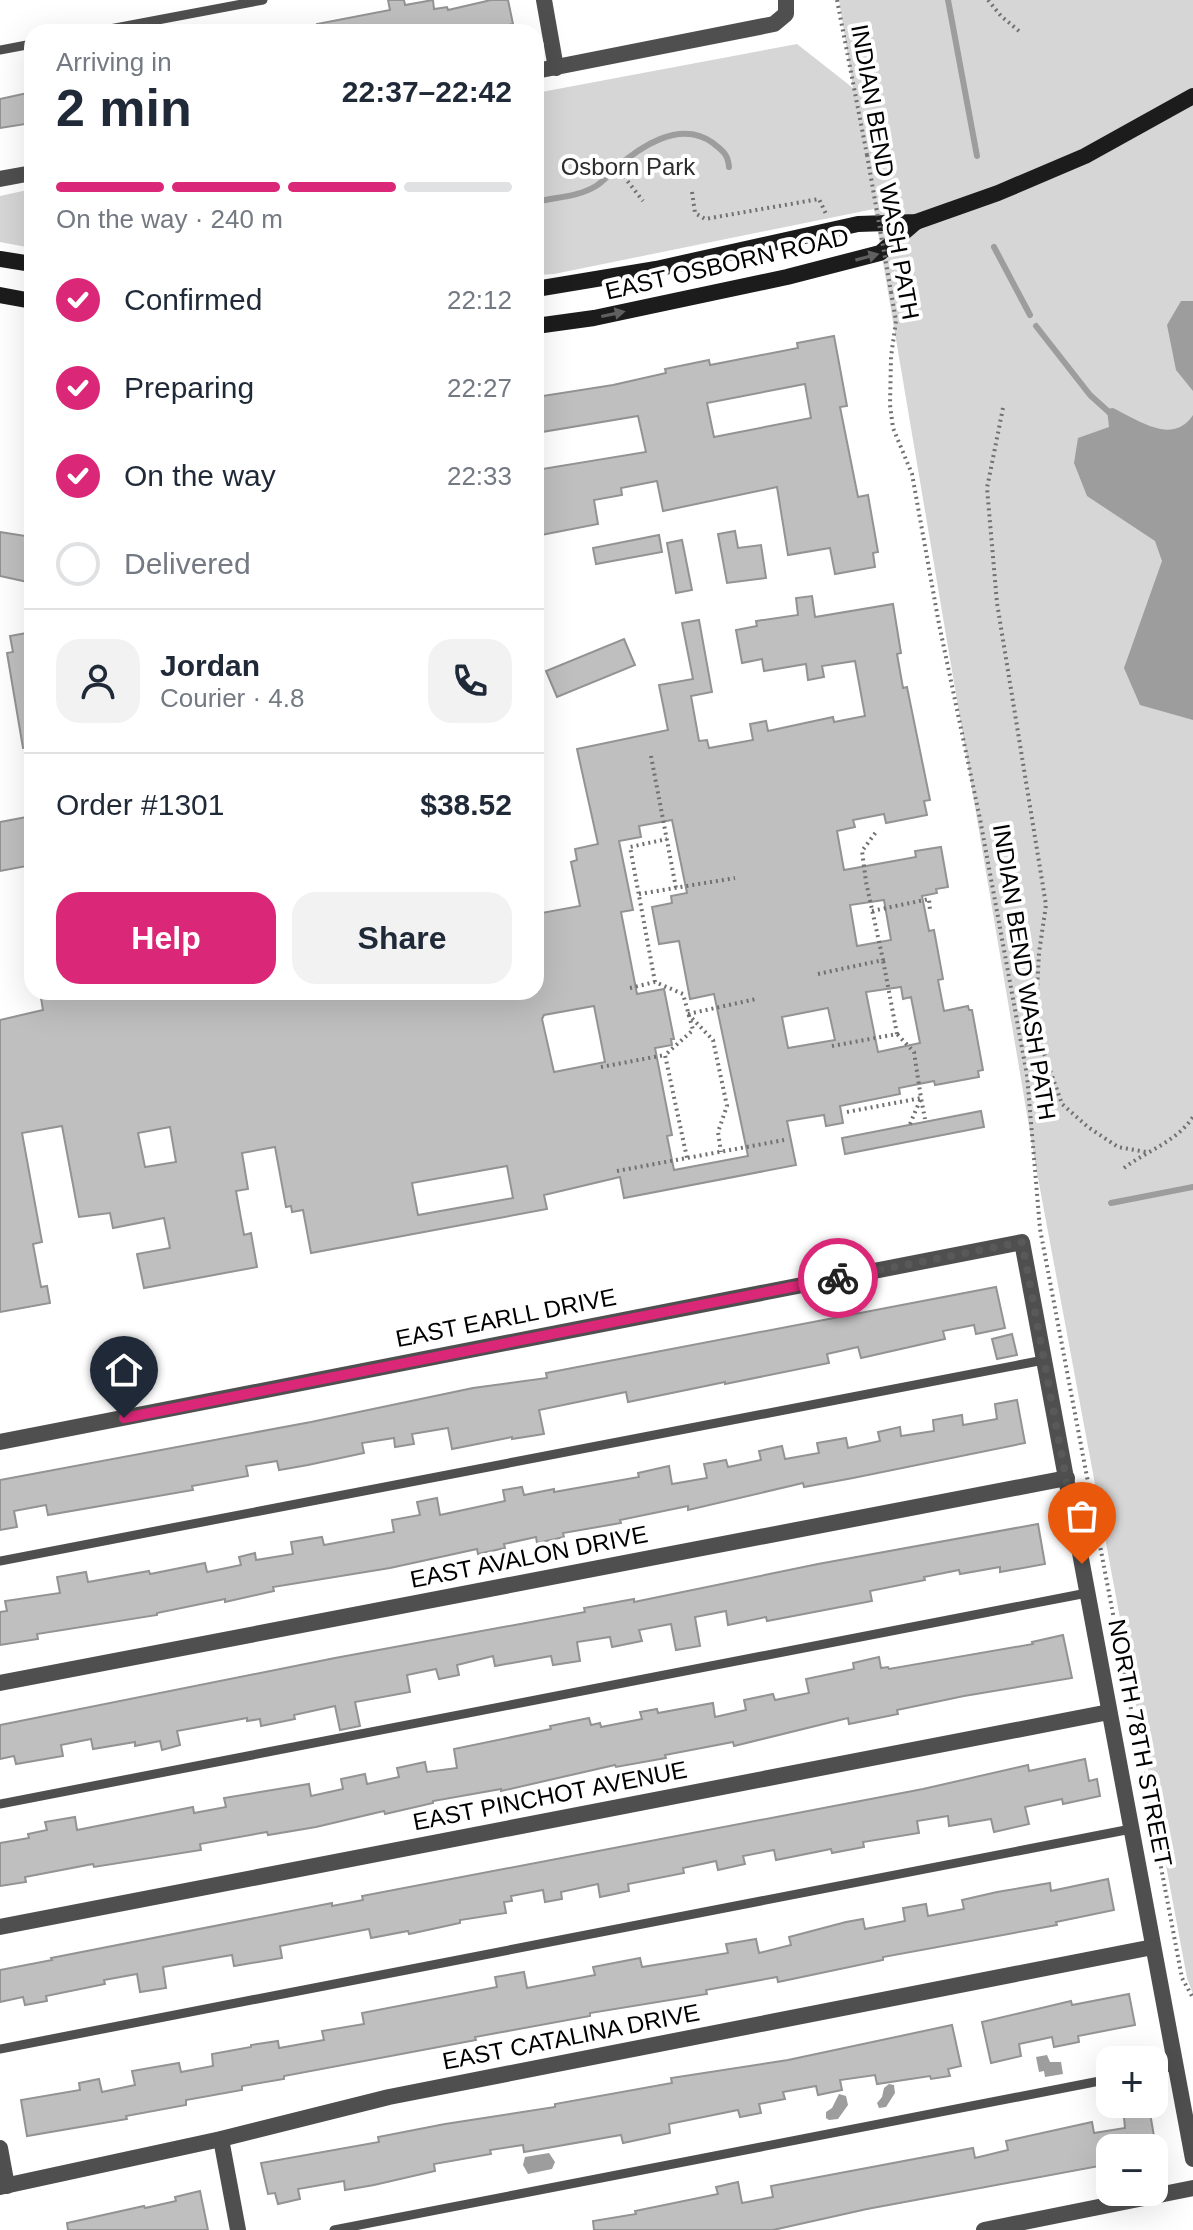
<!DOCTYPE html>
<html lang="en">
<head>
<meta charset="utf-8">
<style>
  body { margin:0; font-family:Helvetica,sans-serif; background:#f2f2f3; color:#1f2937; height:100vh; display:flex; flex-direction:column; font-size:30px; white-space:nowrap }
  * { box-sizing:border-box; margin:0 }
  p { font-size:26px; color:#747a83 }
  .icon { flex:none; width:44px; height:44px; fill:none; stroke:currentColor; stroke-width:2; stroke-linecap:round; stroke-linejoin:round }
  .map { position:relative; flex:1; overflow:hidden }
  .details { position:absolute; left:24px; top:24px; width:520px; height:976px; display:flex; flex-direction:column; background:#fff; border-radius:24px; box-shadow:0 8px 32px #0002 }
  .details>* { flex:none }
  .buttons { position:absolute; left:1096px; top:2046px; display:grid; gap:16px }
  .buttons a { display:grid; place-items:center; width:72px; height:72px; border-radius:16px; background:#fff; box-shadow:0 8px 32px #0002; font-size:40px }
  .pin { position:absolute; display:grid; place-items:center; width:68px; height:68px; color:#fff; margin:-82px -34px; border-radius:50% 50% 50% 0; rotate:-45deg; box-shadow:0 0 8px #0007 }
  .pin .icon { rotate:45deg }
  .courier { position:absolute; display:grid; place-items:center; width:80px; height:80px; margin:-40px; border:6px solid #db2777; border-radius:50%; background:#fff; color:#222; box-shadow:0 2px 10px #0007 }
  .headline em { font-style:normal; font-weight:700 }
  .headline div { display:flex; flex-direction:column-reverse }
  .headline { display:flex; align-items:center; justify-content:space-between; height:136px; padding:0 32px }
  h1 { font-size:52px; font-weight:700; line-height:60px }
  .bar { display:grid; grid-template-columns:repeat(4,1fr); gap:12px 8px; align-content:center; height:96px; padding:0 32px }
  .bar i { height:10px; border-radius:6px; background:#e0e1e3 }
  .bar .on { background:#db2777 }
  .bar p { grid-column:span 4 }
  .line { display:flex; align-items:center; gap:20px; padding:0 32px; border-top:2px solid #e0e1e3 }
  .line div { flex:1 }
  .round { display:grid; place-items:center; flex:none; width:84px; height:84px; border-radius:24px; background:#f2f2f3 }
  ol { padding:0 32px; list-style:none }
  li { display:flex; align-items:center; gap:24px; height:88px }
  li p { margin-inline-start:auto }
  li .icon { padding:8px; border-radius:50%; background:#db2777; color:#fff; stroke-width:4 }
  li:last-child { color:#747a83 }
  li i { width:44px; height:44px; border:4px solid #e0e1e3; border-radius:50% }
  .primary-button { display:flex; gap:16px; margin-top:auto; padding:16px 32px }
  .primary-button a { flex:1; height:92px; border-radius:24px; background:#db2777; color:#fff; font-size:32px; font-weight:700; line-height:92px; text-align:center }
  .primary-button a+a { background:#f2f2f3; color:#1f2937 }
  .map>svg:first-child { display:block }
  .green { fill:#d6d6d6 }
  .water { fill:#9d9d9d }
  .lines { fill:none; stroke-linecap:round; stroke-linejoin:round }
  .stream { stroke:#9d9d9d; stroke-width:6 }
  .building { fill:#bfbfbf; stroke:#939393; stroke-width:2; fill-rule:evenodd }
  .path { stroke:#717171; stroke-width:4; stroke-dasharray:2 4; stroke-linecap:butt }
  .lane { stroke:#4f4f4f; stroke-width:9 }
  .street { stroke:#4f4f4f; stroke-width:16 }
  .secondary { stroke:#1c1c1c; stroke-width:16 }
  .path-bridge { stroke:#717171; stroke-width:4; stroke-dasharray:2 4; stroke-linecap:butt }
  .oneway { fill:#606060 }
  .done { stroke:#595959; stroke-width:8; stroke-dasharray:0 14.4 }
  .route { stroke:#db2777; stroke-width:10 }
  .labels { text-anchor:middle; stroke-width:8; stroke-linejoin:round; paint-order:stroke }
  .park-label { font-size:24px; fill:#2d2d2d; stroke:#fff }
  .street-label { font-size:24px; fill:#000; stroke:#fff }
</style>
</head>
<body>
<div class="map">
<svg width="1193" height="2230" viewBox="0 0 1193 2230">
  <rect width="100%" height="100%" fill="#fff"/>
  <g class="green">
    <path d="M839,0h354v1994l-6,-16 -152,-816 -161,-953 -320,65 -18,1v-182l261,-49 56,44z"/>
    <path d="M32,189v59l-32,-6v-46z"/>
  </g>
  <g class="water">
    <path d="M1181,301h12v90l-17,-21 -9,-45z"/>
    <path d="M1113,408c25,12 60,38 80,7v305l-53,-15 -16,-37 38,-107 -7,-20 -68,-45 -13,-33 4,-25 31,-11 -2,-18z"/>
    <path d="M1047,2055l3,7h11l2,12 -18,3 -1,-6 -5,1 -3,-15z"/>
    <path d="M889,2084l5,1 1,8 -9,14 -7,1 -2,-5 5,-6 2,-9z"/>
    <path d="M839,2094l7,2 2,9 -10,14 -9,1 -3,-2v-6l6,-4z"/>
    <path d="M549,2153l6,9 -3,7 -24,5 -5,-9 2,-8z"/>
  </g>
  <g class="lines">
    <g class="stream">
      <path d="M948,0l29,156"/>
      <path d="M536,202c20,-5 42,-5 60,-16 7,-4 12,-11 18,-16 25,-23 66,-51 99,-27 9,7 15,11 16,24"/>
      <path d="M994,247l36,68"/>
      <path d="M1036,326l54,69 21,19"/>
      <path d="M1111,1203l82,-16"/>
    </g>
  </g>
  <g class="building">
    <path d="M388,0h16l1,5 28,-5 1,9 13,-2 1,3 43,-10h17l5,24 -35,8h-160l-1,-8 73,-14z"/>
    <path d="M32,92v31l-32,5v-29z"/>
    <path d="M834,336l13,70 -7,1 18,90 10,-2 10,57 -5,1 2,14 -40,7 -5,-26 -42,7 -11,-68 -114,24 -6,-30 -36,7 1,7 -28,5 4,24 -62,12v-66l110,-18 -8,-36 -102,17v-36l77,-12 53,-12 -1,-4 44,-9 1,5 88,-17 -1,-5zM805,384l6,34 -97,19 -7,-34z"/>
    <path d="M735,531l3,17 23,-3 5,33 -39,5 -9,-49z"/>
    <path d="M0,532l32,5v46l-32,-7z"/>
    <path d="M659,535l3,17 -66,12 -3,-16z"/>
    <path d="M682,540l10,50 -16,3 -9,-50z"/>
    <path d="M812,596l3,21 78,-13 8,49 -4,1 6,34 4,-1 23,113 -6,1 3,14 -41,8 -2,-9 -31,6 2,7 -18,4 7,39 72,-13 -1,-6 26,-4 7,40 -12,2 1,4 -15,3 7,35 5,-1 9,49 -5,1 6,31 24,-5 1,4h3l11,60 -5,1 1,6 -44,8 -1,-4 -35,7 1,6 -60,12 3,17 -17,3 -2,-11 -37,6 9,44 -172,33 -4,-21 -76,18 3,14 -236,44 -8,-43 -11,2 -1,-6 -5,1 -11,-60 -33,6 6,36 -12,2 8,44 7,-2 6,34 -113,21 -7,-34 33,-6 -6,-30 -51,10 -3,-15 -31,4 -17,-91 -40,7 20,109 -9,2 8,43 6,-1 3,17 -50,9v-292l43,-10 -3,-18h496v-78l44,-8 -9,-44 6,-2 -2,-11 23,-5 -21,-95 91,-19 -9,-45 34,-6 -11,-56 17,-3 13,72 -21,4 8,45 8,-1 2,8 44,-8 -3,-16 16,-3 2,10 65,-14 1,5 31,-6 -10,-55 -33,5 2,11 -16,3 -2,-16 -42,7 -2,-12 -20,4 -6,-33 21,-4 -1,-5 42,-6 -2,-17zM672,820l15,73 -16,3 1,7 -20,4 7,37 20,-3 11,58 24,-5 34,162 -74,14 -7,-34 5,-1 -17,-87 17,-3 -1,-6h3l-10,-50 -27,5 -16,-82 12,-2 -14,-69 22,-4 -2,-11zM884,900l7,40 -34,6 -7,-41zM901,987l2,12 8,-2 9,46 -42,9 -12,-60zM594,1006l11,56 -51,10 -12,-53 2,-4zM828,1008l7,32 -47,8 -6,-31zM170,1127l6,35 -31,5 -7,-34zM507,1166l6,32 -95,17 -6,-32z"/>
    <path d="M32,632v115l-9,1 -16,-95 6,-1 -3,-16z"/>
    <path d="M624,639l11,26 -78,32 -11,-26z"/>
    <path d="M32,816v49l-32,6v-49z"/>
    <path d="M981,1111l3,16 -139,27 -3,-16z"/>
    <path d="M996,1287l9,41 -29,6 -2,-9 -31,6 2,8 -84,19 -3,-11 -31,7 2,9 -104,21v-2l-97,20 -2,-10 -87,18 5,24 -32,5v-2l-60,12 -4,-21 -36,6 2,10 -19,3 -1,-9 -32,5 2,10 -56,12 -29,5 -2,-9 -31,5 2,10 -56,10 1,4 -145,25 -2,-10 -32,6 3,16 -17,3v-50l311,-58 162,-34 74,-10 -1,-5z"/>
    <path d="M1012,1334l5,21 -20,4 -5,-20z"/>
    <path d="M1017,1400l8,43 -172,35 -49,9 -1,-4 -115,27v-4l-68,14 1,3 -58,10 1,4 -27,6 -1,-6 -32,7 1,4 -27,6 -1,-5 -87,19 -117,19 1,4 -49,11v-3l-68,14v2l-120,19 1,5 -38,6v-33l7,-1 -2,-10 55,-8 -3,-16 29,-5 2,10 61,-11 1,3 55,-11 2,9 34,-7 -2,-8 16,-4 1,7 37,-6 -2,-12 31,-5 2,8 70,-13 -2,-12 28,-5 -3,-13 20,-4 3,17 65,-14 -2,-11 19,-3 2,8 30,-6v3l85,-15 -1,-4 31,-7 3,18 35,-6 -3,-14 22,-4 2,7 33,-7 -2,-9 23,-5 3,13 34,-6 -2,-10 29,-5 2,10 32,-7 -2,-9 22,-5 1,9 33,-5 -1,-11 29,-5 1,10 34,-6 -2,-15z"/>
    <path d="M1038,1524l7,40 -45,8v-5l-40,7 -1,-4 -35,7 1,3 -55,11 2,10 -105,20 -1,-4 -38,8 -2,-14 -31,6 5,29 -24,4 -5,-26 -32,6 3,11 -30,6 -2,-10 -33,5 3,19 -27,4 -2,-9 -56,10 -2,-10 -36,9 2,10 -20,4 -3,-10 -29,6 3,17 -55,10 5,24 -20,4 -5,-24 -41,9 1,4 -34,7 -1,-7 -13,2v-3l-70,13 3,14 -18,5 -2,-9 -25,5v-4l-42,7 -2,-10 -30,6 2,11 -47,8 -2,-8 -14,3v-34l335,-67 250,-46 -1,-4 50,-9v3l184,-38z"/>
    <path d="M1063,1635l9,43 -108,18 -67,14 1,4 -49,10 -1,-6 -114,28 -1,-4 -68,13 1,3 -50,9 -1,-2 -114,26v-2l-68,12v2l-48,11 -1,-3 -68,16 -48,8 -1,-3 -67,12 1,6 -107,17 -1,-3 -68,13 1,5 -26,4v-43l29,-5 -1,-4 19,-4 -2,-8 30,-5 2,13 116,-23 1,6 32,-6 -2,-9 85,-14 2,12 32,-7 -2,-10 24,-5 2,10 32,-7 -2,-9 28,-6 2,10 30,-4 -3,-19 97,-20 -1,-3 39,-8 2,7 9,-2 1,4 41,-8 -2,-7 17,-3 1,4 55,-10 2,14 31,-7 -2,-10 29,-6 2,6 34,-7 -3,-14 48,-10 -1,-6 26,-6 2,11 7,-1 1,2 144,-25 -1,-2z"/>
    <path d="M1085,1759l4,22 8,-2 3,17 -37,8 -1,-5 -37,8 4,17 -35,8 -3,-13 -42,7 -1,-10 -31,5 2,12 -56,9 1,5 -32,6 -1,-4 -55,11 -2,-10 -31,6 2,8 -27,6 -2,-9 -33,7 1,5 -56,11 1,7 -29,6 -2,-13 -37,8 1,7 -17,3 -2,-12 -32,6 1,5 -8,1 2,11 -46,7v3l-51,11 -1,-3 -37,7 -2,-9 -89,17 2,12 -48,8 -2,-11 -69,12 3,21 -26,4 -3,-18 -33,6 1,4 -59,12 1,5 -22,4 -2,-8 -23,5v-32l52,-10 -1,-2 281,-55v3l31,-6 -1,-4 561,-107 105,-24 1,6z"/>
    <path d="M1108,1879l6,31 -58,12 1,3 -174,32v3l-105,22 -1,-5 -71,13 1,4 -117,19v3l-115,21 1,3 -192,36v3l-42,7v4l-56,10v5l-60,11 1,3 -100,17 -6,-36 59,-10 -1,-7 20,-4 3,13 33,-7 -3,-14 47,-8 2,9 32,-6 -1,-12 39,-7v-2l27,-4 1,7 45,-8 -2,-9 42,-7 -2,-11 135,-26 -2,-10 29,-5 3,16 68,-13 -2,-8 47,-9 2,9 86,-14 -2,-9 30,-5 3,14 32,-8 -2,-8 57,-15 17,-3 2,10 40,-8 -2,-13 23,-4 2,12 36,-7 -2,-9 35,-8 53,-9 1,8z"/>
    <path d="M1129,1994l6,31 -57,11 1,6 -25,5 -2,-10 -33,7 2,12 -30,7 -9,-41 89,-21 1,4z"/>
    <path d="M952,2025l9,41 -13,3 2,7 -19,3 -1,-3 -53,8 -2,-9 -35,5 2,10 -24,5 -2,-9 -33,6 2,7 -26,5 2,9 -21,4 -2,-7 -69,14 1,9 -47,10 -2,-8 -97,17 -1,-7 -33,5 1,4 -57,10 1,7 -61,14 -29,5 -1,-9 -46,8 2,10 -22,5 -3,-11 -7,1 -7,-31 118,-21 -1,-5 67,-13 110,-17v-3l117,-21 -1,-5 117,-18z"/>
    <path d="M1150,2113l6,35h-46v16l-243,45 -94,21h-179l-1,-9 43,-7 -1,-3 83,-17 -2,-7 22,-5 4,21 31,-6 -2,-11 202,-38 2,10 33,-8 -2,-9 86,-19 2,11 31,-5 -1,-11z"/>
    <path d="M200,2191l8,39h-140l-1,-7 77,-17 1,2 31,-7 -1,-4z"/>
  </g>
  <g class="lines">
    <g class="path">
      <path d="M837,0l30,155"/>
      <path d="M988,0l13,16 18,15"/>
      <path d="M611,164l11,10 21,27"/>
      <path d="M692,192l3,21 10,6 114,-20 7,15"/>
      <path d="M891,292l5,29 -5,36 -1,48 3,23 19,46 27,150 41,195 47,256 13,154 142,749 11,20"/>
      <path d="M1003,408l-16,80 10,115 49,302 -7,48 -4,75 27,76 26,23 30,20 28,5"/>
      <path d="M651,756l25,132"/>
      <path d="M639,894l96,-16"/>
      <path d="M872,911l57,-12 1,11"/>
      <path d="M818,974l65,-14 -17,-78 -4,-31 14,-19"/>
      <path d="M655,982l-25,-135 37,-8"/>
      <path d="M630,988l25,-6 28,12 10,36 -28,25"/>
      <path d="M688,1014l25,26 14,66 -9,26 3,20"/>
      <path d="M688,1014l68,-15"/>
      <path d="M832,1046l65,-12 -14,-74"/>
      <path d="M601,1067l64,-12 22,103"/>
      <path d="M847,1112l74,-14 -7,-46 -17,-18"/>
      <path d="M910,1124l11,-26 4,21"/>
      <path d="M1124,1168c24,-18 52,-26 69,-51"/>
      <path d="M617,1171l167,-31"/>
    </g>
    <g class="lane">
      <path d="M94,32l169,-32"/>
      <path d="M0,50l32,-6"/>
      <path d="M0,1561l1044,-201"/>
      <path d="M0,1804l1087,-211"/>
      <path d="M0,2049l1131,-220"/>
      <path d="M1154,2070l22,-4"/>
      <path d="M334,2230l776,-151"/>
    </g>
    <g class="street">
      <path d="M544,0l12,68"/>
      <path d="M536,71l238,-47 12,-10v-14"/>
      <path d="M0,179l32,-6"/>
      <path d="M0,1442l1022,-200 171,917"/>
      <path d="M0,1683l1067,-205"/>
      <path d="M0,1927l1109,-215"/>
      <path d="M221,2139l17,91"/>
      <path d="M0,2148l7,38"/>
      <path d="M0,2187l221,-48 168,-42 764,-150"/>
      <path d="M984,2230l209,-42"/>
    </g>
    <g class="secondary">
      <path d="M0,259l32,5"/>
      <path d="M536,289l120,-20 202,-45 58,-2 82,-29 87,-37 108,-60"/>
      <path d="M0,295l32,6"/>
      <path d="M536,326l58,-8 193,-41 93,-24 36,-31"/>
    </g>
    <path class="path-bridge" d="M867,155l24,137"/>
  </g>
  <defs><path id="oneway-solid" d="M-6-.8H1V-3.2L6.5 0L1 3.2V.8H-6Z" transform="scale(2)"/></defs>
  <g class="oneway">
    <use href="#oneway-solid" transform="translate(867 257) rotate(-15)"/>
    <use href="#oneway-solid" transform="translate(613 314) rotate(-12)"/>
  </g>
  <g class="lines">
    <path class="done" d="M838,1278l184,-36 60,322"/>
    <path class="route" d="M124,1418l714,-140"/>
  </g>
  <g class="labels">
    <g class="park-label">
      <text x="628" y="175">Osborn Park</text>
    </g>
    <g class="street-label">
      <text transform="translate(885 172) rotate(80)" y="8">INDIAN BEND WASH PATH</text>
      <text transform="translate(727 264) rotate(-13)" y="8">EAST OSBORN ROAD</text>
      <text transform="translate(1024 972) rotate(81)" y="8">INDIAN BEND WASH PATH</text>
      <text transform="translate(506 1318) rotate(-11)" y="8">EAST EARLL DRIVE</text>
      <text transform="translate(529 1557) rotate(-11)" y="8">EAST AVALON DRIVE</text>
      <text transform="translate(1140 1743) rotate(79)" y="8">NORTH 78TH STREET</text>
      <text transform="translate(550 1796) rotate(-11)" y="8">EAST PINCHOT AVENUE</text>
      <text transform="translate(571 2037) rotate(-11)" y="8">EAST CATALINA DRIVE</text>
    </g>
  </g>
</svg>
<div class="buttons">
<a>+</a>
<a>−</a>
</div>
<div class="pin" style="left:1082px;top:1564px;background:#ea580c"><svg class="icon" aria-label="bag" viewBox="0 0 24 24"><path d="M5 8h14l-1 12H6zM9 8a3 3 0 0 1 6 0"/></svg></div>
<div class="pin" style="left:124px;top:1418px;background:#1f2937"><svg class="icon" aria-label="home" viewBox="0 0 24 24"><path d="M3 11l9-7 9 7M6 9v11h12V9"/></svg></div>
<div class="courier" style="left:838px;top:1278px"><svg class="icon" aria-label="bike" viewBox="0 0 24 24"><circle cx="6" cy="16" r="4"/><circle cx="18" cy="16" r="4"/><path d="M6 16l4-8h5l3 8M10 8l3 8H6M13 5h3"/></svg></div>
<section class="details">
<div class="headline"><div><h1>2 min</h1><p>Arriving in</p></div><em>22:37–22:42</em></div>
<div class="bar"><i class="on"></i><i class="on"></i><i class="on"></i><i></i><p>On the way · 240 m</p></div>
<ol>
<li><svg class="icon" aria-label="check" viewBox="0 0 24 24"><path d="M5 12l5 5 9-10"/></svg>Confirmed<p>22:12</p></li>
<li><svg class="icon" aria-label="check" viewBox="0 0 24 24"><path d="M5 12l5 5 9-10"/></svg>Preparing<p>22:27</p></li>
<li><svg class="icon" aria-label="check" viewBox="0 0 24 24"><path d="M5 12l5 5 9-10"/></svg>On the way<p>22:33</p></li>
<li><i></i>Delivered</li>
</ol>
<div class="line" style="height:144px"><a class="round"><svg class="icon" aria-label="person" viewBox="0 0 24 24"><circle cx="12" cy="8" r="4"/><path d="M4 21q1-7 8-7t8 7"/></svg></a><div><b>Jordan</b><p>Courier · 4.8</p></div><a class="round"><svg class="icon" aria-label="phone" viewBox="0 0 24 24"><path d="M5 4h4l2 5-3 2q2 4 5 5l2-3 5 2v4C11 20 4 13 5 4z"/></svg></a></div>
<div class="line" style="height:104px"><div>Order #1301</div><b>$38.52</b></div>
<div class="primary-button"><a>Help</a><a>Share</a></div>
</section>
</div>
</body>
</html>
